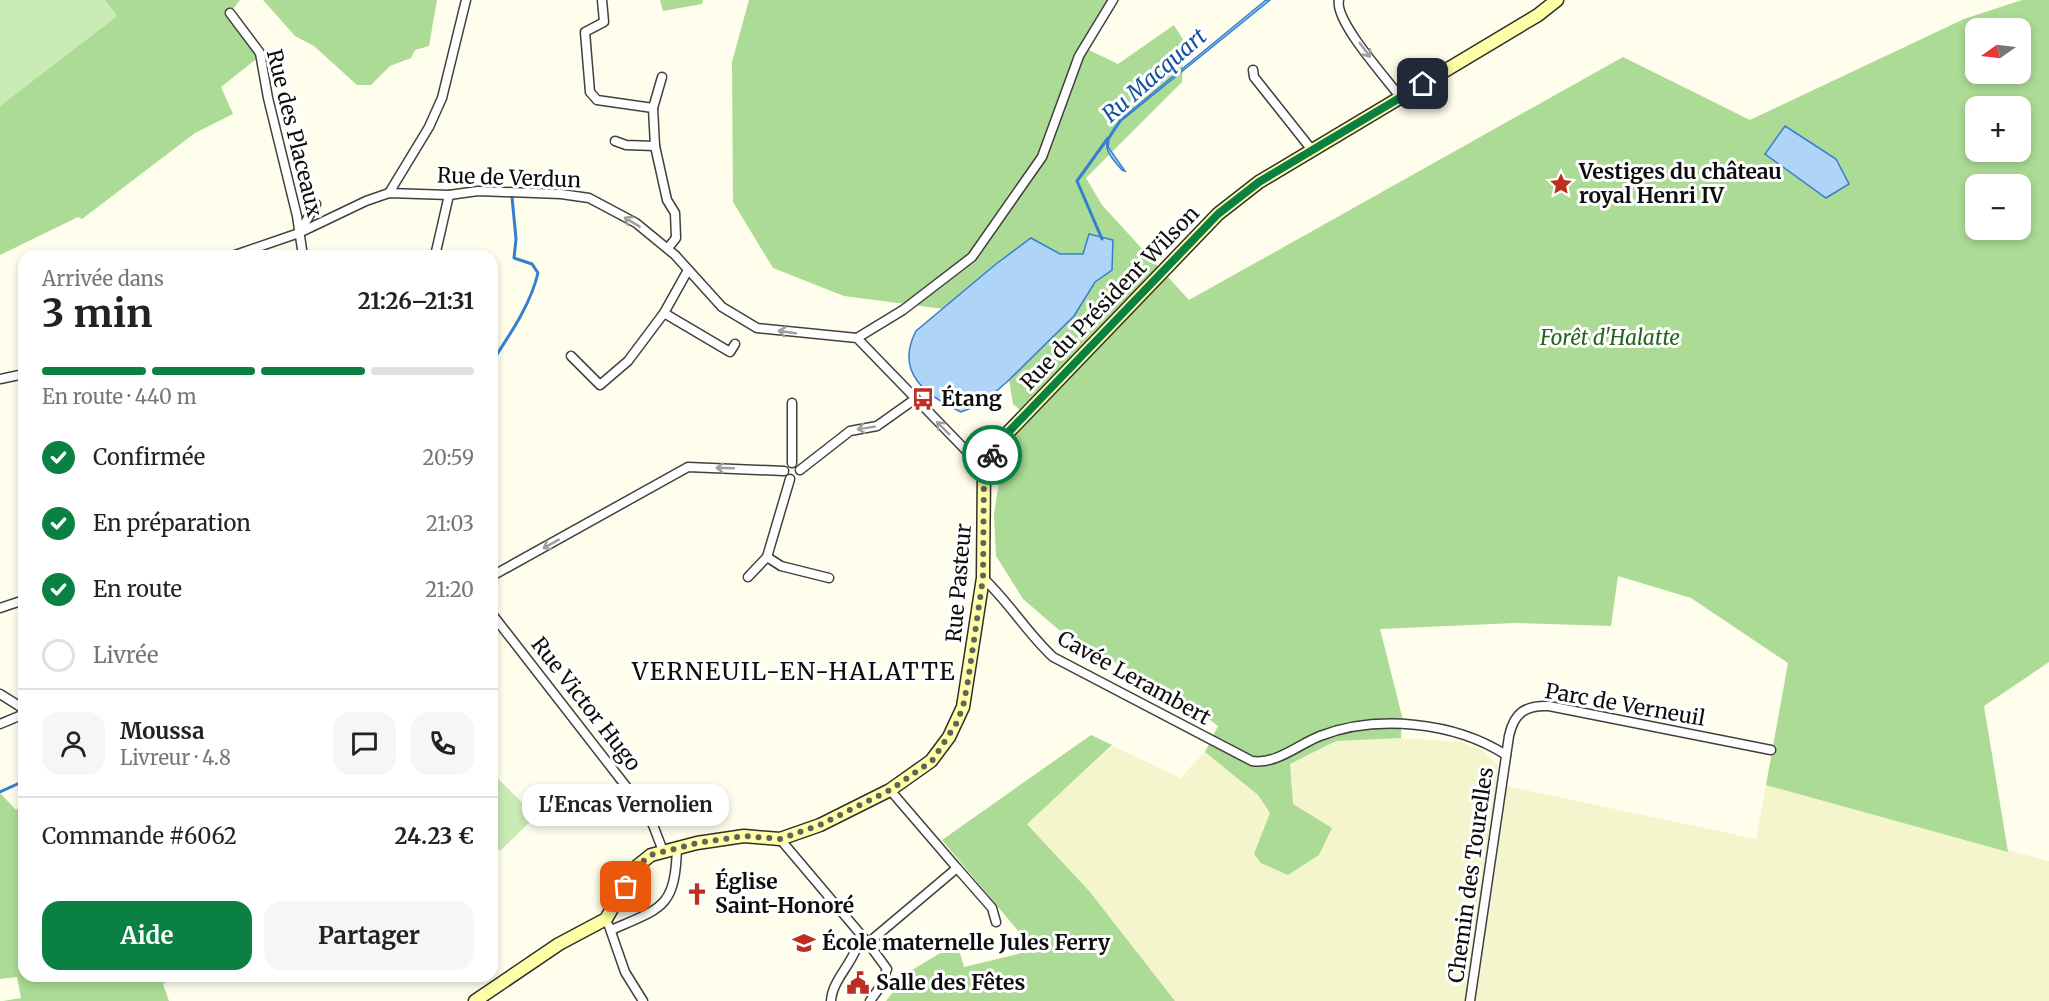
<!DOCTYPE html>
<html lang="fr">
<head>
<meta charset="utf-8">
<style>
  body { margin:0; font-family:Merriweather,serif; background:#f6f6f6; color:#222; height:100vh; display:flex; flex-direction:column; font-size:22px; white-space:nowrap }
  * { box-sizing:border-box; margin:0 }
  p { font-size:20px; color:#767676 }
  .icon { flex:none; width:33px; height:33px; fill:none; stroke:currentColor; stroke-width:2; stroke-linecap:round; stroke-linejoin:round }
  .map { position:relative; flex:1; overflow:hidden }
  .details { position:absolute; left:18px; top:250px; width:480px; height:732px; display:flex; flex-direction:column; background:#fff; border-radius:18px; box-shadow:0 3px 9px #0003 }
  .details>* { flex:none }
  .needle { width:39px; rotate:256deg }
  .controls { position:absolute; left:1965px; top:18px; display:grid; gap:12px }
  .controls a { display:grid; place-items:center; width:66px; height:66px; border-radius:12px; background:#fff; box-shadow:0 3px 9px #0003; font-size:30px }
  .pin { position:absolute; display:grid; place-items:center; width:51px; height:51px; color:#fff; margin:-26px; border-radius:12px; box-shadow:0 3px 9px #0006 }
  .courier { position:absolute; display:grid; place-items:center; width:60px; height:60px; margin:-30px; border:4px solid #0b8043; border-radius:50%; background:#fff; color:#222; box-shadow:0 2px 8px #0007 }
  .bubble { position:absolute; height:42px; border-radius:18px; background:#fff; box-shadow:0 3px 9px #0003; font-size:20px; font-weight:700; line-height:42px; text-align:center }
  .headline em { font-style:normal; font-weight:700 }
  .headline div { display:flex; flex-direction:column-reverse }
  .headline { display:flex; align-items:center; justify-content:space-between; height:102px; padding:0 24px }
  h1 { font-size:39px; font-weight:700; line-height:45px }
  .bar { display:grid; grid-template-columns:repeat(4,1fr); gap:9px 6px; align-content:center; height:72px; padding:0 24px }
  .bar i { height:8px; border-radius:4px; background:#e0e0e0 }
  .bar .active { background:#0b8043 }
  .bar p { grid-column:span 4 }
  .line { display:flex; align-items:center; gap:15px; padding:0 24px; border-top:2px solid #e0e0e0 }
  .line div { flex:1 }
  .round { display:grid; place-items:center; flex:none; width:63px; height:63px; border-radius:18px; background:#f6f6f6 }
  ol { padding:0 24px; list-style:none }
  li { display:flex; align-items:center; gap:18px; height:66px }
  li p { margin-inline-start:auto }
  li .icon { padding:6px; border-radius:50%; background:#0b8043; color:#fff; stroke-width:4 }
  li:last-child { color:#767676 }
  li i { width:33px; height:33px; border:3px solid #e0e0e0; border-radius:50% }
  .cta { display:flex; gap:12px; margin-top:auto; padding:12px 24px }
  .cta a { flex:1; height:69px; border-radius:18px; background:#0b8043; color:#fff; font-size:24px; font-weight:700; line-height:69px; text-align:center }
  .cta a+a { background:#f6f6f6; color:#222 }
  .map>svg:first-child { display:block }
  .farmland { fill:#f4f5cc }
  .green { fill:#caeab6 }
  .forest { fill:#abdb94; fill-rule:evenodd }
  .water { fill:#b0d4f7; stroke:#367fd0; stroke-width:1.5 }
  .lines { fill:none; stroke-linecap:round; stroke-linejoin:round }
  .stream { stroke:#367fd0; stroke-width:3 }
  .street-casing { stroke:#404040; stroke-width:11 }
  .secondary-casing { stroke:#2f2f2f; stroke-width:15 }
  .street { stroke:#fff; stroke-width:8 }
  .secondary { stroke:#feffa7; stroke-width:12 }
  .oneway { stroke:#9e9e9e }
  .done { stroke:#62615b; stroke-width:6; stroke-dasharray:0 10.8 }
  .route { stroke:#0b8043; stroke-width:8 }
  .labels { text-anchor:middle; stroke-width:6; stroke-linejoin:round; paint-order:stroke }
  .street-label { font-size:21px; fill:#0d0d0d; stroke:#fff }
  .poi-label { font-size:21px; font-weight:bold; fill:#0d0d0d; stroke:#fff; text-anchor:start }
  .park-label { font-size:21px; font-style:italic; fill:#22651c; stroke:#fff }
  .water-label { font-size:22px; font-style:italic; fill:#1451a1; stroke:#fff }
  .quarter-label { font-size:24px; letter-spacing:1.5px; fill:#0d0d0d; stroke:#fff }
</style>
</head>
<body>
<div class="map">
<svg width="2049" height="1001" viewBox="0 0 2049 1001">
  <rect width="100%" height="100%" fill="#fffeec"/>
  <path class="farmland" d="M1401,738l60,4 20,7 17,16 -1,19 259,55 10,-54 283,76v140h-874l-85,-109 -63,-69 86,-77 67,32 25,-26 53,43 12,18 23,-9 -3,-40 46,-23z"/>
  <g class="green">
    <path d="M0,0h105l12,16 -117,90z"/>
    <path d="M492,773l44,43 -36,35 -8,-8z"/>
  </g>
  <g class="forest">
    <path d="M105,0h135l-10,13 30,43 -39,31 12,27 -38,19 -113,86 -4,-2 -78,38v-149l117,-90z"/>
    <path d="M263,0h174l-8,46 -14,4 -4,8 -21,8 -19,19h-14l-43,-39 -19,-10z"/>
    <path d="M660,0h43l-1,4 -39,7z"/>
    <path d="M749,0h373l-17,4 -18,45 31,15 56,-39 10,16 -2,41 -96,96 16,27 87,95 434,-243 127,63 214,-101 58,-19h27v662l-65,44 24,146 -242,-67 22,-122 -97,-65 -73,-22 -7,50 -96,-3 -135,6 22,87 -1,22 -65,3 -46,23 3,40 39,24 -13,27 -31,20 -27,-12 -7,-9 16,-41 -12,-18 -53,-43 13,-26 -50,-38 -95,-46 -50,-43 -27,-43 -2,-42 6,-39 14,-31 9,-32 -10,-8 -4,-24 65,-64 21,-34 17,-12 -29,-16h-23l-29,-16 -35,26 -52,45 -100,-13 -71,-28 -40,-66 -1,-140zM1976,28h44v46h-44zM1976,106h44v46h-44zM1976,184h44v46h-44z"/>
    <path d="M1091,735l21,10 -85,79 63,68 85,109h-289l21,-28 50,-30 7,24 70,-17 -92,-110z"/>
    <path d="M0,793l16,17 8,-8v174l150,1 -11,7 6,17h-166l18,-3 -4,-21 -17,2z"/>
  </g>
  <g class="water">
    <path d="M1266,0h4l-149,121 -12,18 -1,8 17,24 -3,-1c-20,-23 -20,-25 -2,-50z"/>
    <path d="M1785,126l51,33 13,25 -23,14 -61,-44z"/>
    <path d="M1089,234l24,6 -1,30 -17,12 -21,34 -65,64 -27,24 -21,8c-34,-16 -67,-39 -45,-81l80,-67 35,-26 29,16h23z"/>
  </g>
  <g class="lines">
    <g class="stream">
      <path d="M1102,239l-25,-58 31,-43"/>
      <path d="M492,362c18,-28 38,-56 46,-89l-6,-9 -18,-6 2,-19 -4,-42"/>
      <path d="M0,792l24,-11"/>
    </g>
    <g class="street-casing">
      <g id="street">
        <path d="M602,0l2,22 -19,10 5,60 7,8 56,8 2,38 12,54 8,13 1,25 -8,10"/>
        <path d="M1339,0c-5,21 48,79 62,98"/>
        <path d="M230,13l30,40 8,45 29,118 6,40"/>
        <path d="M1253,70l1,7 58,73"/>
        <path d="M653,108l9,-31"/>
        <path d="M615,141l11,4 29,1"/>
        <path d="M389,193l40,-66 13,-29 24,-98"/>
        <path d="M301,230l15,-26"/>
        <path d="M232,256l67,-23 67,-32 23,-8 60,2 29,-4 83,3 28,4 47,25 39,32 47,52 35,21 100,10 127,131"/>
        <path d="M435,256l14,-61"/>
        <path d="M688,270l-24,43 66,39 5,-8"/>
        <path d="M857,338l46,-28 69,-53 70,-100 37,-101 34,-56"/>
        <path d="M571,356l29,29 28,-24 36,-48"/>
        <path d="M0,379l24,-5"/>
        <path d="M792,403v60"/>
        <path d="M800,470l50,-39 27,-5 38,-27"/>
        <path d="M767,557l14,9 48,12"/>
        <path d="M492,576l196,-109 96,4"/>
        <path d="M748,577l19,-20 23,-78"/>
        <path d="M983,578c26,24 44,55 70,79l199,104c24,4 47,-17 68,-25 57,-22 135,-14 186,19"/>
        <path d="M0,608l24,-8"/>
        <path d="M492,614l140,180 21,31 10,26"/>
        <path d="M0,694l24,15"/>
        <path d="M0,724l24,-10"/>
        <path d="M890,790l67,78"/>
        <path d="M780,839l88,104 89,-75 35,40 4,14"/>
        <path d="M609,926l16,46 18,29"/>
        <path d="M611,930c51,-22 64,-22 66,-82"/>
        <path d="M831,1001c1,-19 18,-34 25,-52l12,-6 19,26 -7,18 -10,14"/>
        <path d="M1470,1001l39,-265c5,-23 16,-31 40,-30l222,44"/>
      </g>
    </g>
    <g class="secondary-casing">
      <path id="secondary" d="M475,1001l84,-57 47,-25 30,-52 15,-12 46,-12 47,-7 36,3 40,-14 70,-35 41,-29 18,-24 14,-30 20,-129 1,-109 13,-25 221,-230 41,-32 279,-167 19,-15"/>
    </g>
    <use href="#street" class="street"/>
    <use href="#secondary" class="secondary"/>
  </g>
  <defs><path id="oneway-shaft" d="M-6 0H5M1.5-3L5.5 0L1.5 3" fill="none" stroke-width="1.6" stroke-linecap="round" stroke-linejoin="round" transform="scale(1.5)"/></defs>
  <g class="oneway">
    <use href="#oneway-shaft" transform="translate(1365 50) rotate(53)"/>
    <use href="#oneway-shaft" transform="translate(632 222) rotate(-149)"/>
    <use href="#oneway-shaft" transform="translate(787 332) rotate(-172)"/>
    <use href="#oneway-shaft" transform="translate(866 428) rotate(171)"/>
    <use href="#oneway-shaft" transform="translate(943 428) rotate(-135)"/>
    <use href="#oneway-shaft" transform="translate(725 468) rotate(-178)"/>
    <use href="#oneway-shaft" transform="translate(551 544) rotate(151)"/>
  </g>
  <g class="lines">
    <path class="done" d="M626,887l10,-20 15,-12 46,-12 47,-7 36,3 40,-14 70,-35 42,-29 24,-37 7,-17 5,-26 15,-103 1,-108 8,-15"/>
    <path class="route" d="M992,455l5,-11 221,-230 41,-32 164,-98"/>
  </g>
  <defs>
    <g id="sight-bare" transform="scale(1.8)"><path d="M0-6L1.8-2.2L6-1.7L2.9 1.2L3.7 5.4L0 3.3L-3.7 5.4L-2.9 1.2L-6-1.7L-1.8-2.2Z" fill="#bf2e22" stroke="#fff" stroke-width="2.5" paint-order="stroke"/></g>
    <g id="bus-bare" transform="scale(1.8)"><path d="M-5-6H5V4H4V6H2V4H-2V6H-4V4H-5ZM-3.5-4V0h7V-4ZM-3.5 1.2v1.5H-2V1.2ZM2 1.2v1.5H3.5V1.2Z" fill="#bf2e22" stroke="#fff" stroke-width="2.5" paint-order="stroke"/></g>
    <g id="church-bare" transform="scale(1.8)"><path d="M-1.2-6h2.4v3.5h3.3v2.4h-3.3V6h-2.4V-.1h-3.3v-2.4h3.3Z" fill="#bf2e22" stroke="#fff" stroke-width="2.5" paint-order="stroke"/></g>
    <g id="school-bare" transform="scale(1.8)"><path d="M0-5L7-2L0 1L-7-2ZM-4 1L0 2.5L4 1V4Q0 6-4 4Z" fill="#bf2e22" stroke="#fff" stroke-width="2.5" paint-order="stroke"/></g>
    <g id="civic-bare" transform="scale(1.8)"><path d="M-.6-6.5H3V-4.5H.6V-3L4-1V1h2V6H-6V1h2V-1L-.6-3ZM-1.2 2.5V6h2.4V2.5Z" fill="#bf2e22" stroke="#fff" stroke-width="2.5" paint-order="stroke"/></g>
  </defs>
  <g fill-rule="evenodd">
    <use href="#sight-bare" x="1561" y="184"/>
    <use href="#bus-bare" x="923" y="399"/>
    <use href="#church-bare" x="697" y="894"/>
    <use href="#school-bare" x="804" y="943"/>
    <use href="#civic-bare" x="858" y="983"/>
  </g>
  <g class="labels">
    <g class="street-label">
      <text transform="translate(294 133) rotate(76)" y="7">Rue des Placeaux</text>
      <text transform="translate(509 178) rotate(2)" y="7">Rue de Verdun</text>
      <text transform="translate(1110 298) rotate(-46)" y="7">Rue du Président Wilson</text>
      <text transform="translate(959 583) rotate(-85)" y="7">Rue Pasteur</text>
      <text transform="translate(1134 678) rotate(29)" y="7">Cavée Lerambert</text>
      <text transform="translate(586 704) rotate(52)" y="7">Rue Victor Hugo</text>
      <text transform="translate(1625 705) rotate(10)" y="7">Parc de Verneuil</text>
      <text transform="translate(1471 875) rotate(-82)" y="7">Chemin des Tourelles</text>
    </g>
    <g class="poi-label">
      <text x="1579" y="179">Vestiges du château<tspan x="1579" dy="24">royal Henri IV</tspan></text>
      <text x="941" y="406">Étang</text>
      <text x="715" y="889">Église<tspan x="715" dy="24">Saint-Honoré</tspan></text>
      <text x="822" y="950">École maternelle Jules Ferry</text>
      <text x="876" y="990">Salle des Fêtes</text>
    </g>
    <g class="park-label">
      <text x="1610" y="345">Forêt d'Halatte</text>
    </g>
    <g class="water-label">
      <text transform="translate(1154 75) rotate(-41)" y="8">Ru Macquart</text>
    </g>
    <g class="quarter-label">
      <text x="794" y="680">VERNEUIL-EN-HALATTE</text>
    </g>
  </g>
</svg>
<div class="controls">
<a><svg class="needle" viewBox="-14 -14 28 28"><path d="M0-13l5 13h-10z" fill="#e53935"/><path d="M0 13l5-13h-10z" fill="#767676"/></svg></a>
<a>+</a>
<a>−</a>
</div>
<div class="pin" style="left:626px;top:887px;background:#ea580c"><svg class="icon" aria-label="bag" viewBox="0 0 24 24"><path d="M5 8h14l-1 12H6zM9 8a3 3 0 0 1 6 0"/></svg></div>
<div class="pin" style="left:1423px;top:84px;background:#1f2937"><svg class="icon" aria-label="home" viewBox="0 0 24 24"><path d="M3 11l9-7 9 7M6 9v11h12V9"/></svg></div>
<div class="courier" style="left:992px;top:455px"><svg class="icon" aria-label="bike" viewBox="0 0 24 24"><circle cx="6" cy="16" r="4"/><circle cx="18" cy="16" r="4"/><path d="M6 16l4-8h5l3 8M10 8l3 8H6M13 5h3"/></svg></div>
<div class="bubble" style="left:522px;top:784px;width:207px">L'Encas Vernolien</div>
<section class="details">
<div class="headline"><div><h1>3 min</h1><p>Arrivée dans</p></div><em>21:26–21:31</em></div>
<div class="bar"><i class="active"></i><i class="active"></i><i class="active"></i><i></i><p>En route · 440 m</p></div>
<ol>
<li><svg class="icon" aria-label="check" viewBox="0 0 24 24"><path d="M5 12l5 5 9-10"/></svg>Confirmée<p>20:59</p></li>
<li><svg class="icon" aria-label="check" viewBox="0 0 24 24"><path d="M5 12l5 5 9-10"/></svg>En préparation<p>21:03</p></li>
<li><svg class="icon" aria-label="check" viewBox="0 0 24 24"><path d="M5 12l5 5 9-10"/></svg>En route<p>21:20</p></li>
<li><i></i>Livrée</li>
</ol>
<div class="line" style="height:108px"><a class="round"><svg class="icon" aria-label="person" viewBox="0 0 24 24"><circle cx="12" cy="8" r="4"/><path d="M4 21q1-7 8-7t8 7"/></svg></a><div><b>Moussa</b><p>Livreur · 4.8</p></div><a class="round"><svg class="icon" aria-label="chat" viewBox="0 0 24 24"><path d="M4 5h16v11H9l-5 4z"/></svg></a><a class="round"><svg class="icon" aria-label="phone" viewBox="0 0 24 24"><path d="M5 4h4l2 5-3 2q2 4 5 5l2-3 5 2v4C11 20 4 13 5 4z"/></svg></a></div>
<div class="line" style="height:78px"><div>Commande #6062</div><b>24.23 €</b></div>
<div class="cta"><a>Aide</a><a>Partager</a></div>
</section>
</div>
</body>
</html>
